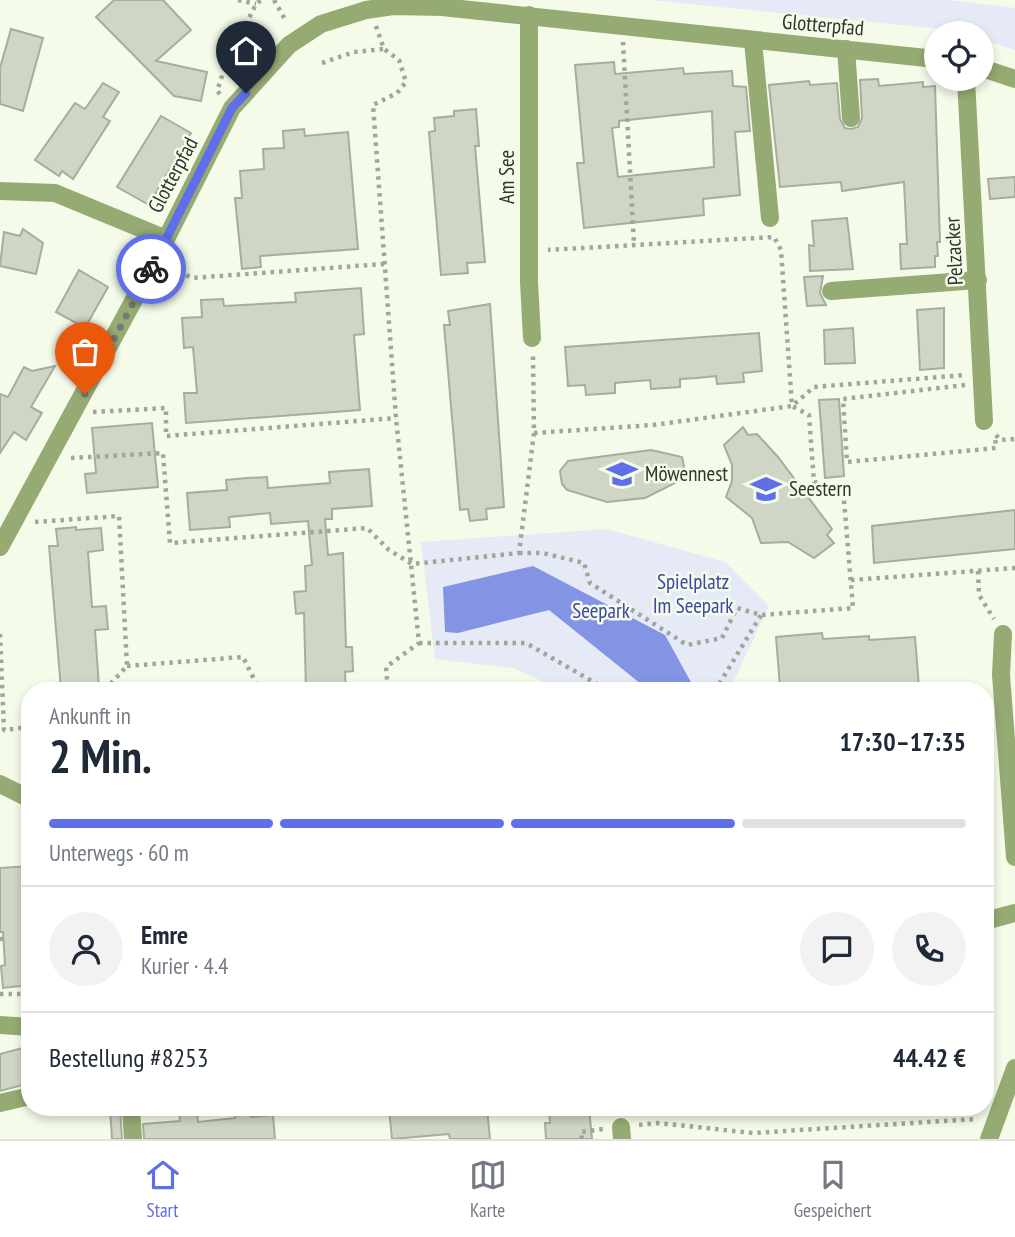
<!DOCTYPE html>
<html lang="de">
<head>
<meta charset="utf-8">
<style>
  body { margin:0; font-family:"PT Sans Narrow",sans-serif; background:#f2f2f3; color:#1f2937; height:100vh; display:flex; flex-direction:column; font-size:26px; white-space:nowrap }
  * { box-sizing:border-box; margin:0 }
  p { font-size:23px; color:#747a83 }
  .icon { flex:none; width:38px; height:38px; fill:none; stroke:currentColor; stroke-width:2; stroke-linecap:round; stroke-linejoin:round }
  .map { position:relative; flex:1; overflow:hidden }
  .side { position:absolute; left:21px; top:682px; width:973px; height:434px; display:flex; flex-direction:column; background:#fff; border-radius:28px; box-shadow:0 4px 10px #0003 }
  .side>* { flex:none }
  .tools { position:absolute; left:924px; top:21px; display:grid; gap:14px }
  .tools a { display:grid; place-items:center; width:70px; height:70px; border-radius:50%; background:#fff; box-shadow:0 4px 10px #0003; font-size:35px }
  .pin { position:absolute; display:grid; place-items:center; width:60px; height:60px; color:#fff; margin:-72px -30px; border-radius:50% 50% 50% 0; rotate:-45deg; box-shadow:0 0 7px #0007 }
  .pin .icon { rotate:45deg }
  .courier { position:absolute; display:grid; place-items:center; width:70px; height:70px; margin:-35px; border:5px solid #5f6fe7; border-radius:50%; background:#fff; color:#222; box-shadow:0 2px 9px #0007 }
  .summary em { font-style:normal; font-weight:600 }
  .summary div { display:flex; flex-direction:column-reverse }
  .summary { display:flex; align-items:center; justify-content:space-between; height:119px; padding:0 28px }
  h1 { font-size:46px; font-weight:600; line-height:52px }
  .bar { display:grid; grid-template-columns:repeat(4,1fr); gap:10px 7px; align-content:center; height:84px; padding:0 28px }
  .bar i { height:9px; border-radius:5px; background:#e0e1e3 }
  .bar .active { background:#5f6fe7 }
  .bar p { grid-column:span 4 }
  .line { display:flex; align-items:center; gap:18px; padding:0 28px; border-top:2px solid #e0e1e3 }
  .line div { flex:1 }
  .round { display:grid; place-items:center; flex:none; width:74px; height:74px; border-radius:37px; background:#f2f2f3 }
  .menu { display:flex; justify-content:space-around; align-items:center; height:98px; border-top:2px solid #e0e1e3; background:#fff; font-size:19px; color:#747a83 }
  .menu a { display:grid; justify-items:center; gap:4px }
  .menu .active { color:#5f6fe7 }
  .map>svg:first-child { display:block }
  .green { fill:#e6eaf7 }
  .water { fill:#8394e5 }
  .building { fill:#cfd6c5; stroke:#a6ad9c; stroke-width:2; fill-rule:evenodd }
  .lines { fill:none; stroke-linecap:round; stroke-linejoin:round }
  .path { stroke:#a1a699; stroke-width:4.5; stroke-dasharray:3.5 5; stroke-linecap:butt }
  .minor { stroke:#96ab73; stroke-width:18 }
  .done { stroke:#767a6f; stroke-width:7; stroke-dasharray:0 12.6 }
  .route { stroke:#5f6fe7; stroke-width:9 }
  .labels { text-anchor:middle; stroke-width:5; stroke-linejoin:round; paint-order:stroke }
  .street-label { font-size:21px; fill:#32352e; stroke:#f4fbe9 }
  .poi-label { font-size:21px; fill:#32352e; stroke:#f4fbe9; text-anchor:start }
  .park-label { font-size:21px; fill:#3c47a6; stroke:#f4fbe9 }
</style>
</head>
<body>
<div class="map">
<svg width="1015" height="1139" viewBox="0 0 1015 1139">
  <rect width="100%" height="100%" fill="#f4fbe9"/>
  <g class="green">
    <path d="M649,0h299l67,8v42l-33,-11v-6z"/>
    <path d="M607,529l118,33 44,44 -40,85h-165l-51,-23 -78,-9 -14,-117z"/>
  </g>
  <path class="water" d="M533,566l132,69 27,49 -5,7h-25l-21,-7 -92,-74 -91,23 -13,-1 -2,-45z"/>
  <g class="building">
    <path d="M114,0h49l28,30 -35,31 51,11 -6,29 -27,-5 -78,-79z"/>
    <path d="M11,29l32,9 -20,73 -23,-7v-36z"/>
    <path d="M614,62l1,12 68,-6 1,6 48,-3 1,15 13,1 4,44 -15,1 5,63 -37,4 1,16 -120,13 -7,-65h7l-9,-98zM712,111l2,56 -96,10 -6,-49 7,-1v-6z"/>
    <path d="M878,79l1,7 44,-4v5l12,-1 5,156h-3l1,14h-3v11l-34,2 -1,-25h7l-3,-62 -62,9 -1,-9 -61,5 -11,-102 40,-4 1,4 27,-2 3,36 5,9 6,1 7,-2 4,-9 -2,-38z"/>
    <path d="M103,83l16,9 -16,25 7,4 -37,58 -11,-8 -3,5 -24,-16 40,-57 10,6z"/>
    <path d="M476,109l3,37h-4l10,116 -18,1 1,10 -27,2 -12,-143 6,-1 -1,-13 20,-2v-5z"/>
    <path d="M161,116l30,17 -42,72 -32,-18z"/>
    <path d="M304,129l1,7 43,-4 10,117 -98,7 1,11 -19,2 -7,-71h7l-2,-27 24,-2 -1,-20 21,-1 -1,-17z"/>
    <path d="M1015,177v20l-25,2 -2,-20z"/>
    <path d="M847,218l6,51 -43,2 -1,-26 5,1 -2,-25z"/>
    <path d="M23,229l20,14 -7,31 -36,-8 4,-34 16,4z"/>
    <path d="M79,270l29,17 -23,41 -29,-16z"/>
    <path d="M823,276l-3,17 6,12 -19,1 -3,-29z"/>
    <path d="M361,288l3,46 -10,1 6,75 -174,13 -2,-30h13l-4,-46 -9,1 -2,-30 20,-1 -1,-17 22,-1 1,7 72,-4 -1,-9z"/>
    <path d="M490,304l14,203 -18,2 1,10 -17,2 -2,-12 -8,1 -16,-185h6l-2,-14z"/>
    <path d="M944,308v60l-24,2 -3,-60z"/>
    <path d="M853,328l2,35 -30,1 -1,-34z"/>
    <path d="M759,333l3,38 -19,2 1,9 -27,2 -1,-8 -19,2 -17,1v8l-29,2 -1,-9 -35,3v10l-29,2 -1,-10 -17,1 -3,-39z"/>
    <path d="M55,366l-24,41 11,6 -16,27 -12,-8 -14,21v-59l8,3 16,-30 8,4z"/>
    <path d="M839,399l5,77 -19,2 -6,-78z"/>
    <path d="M152,423l6,64 -71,6 -2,-19 11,-1 -4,-45z"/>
    <path d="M743,427l5,8 9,-1 21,23 54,72 -5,6 7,8 -20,15 -26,-16 -27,1 -9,-25 -26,-21 6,-16v-16l-8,-20z"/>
    <path d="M651,450l31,7 3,14 -8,11 -32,16 -38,4 -40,-12 -5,-6 -2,-13 8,-10z"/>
    <path d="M369,469l3,37 -40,3v10h-7l3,36 15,-2 3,94h6l1,24 -8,1 1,19h-40l-2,-78 -8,1 -2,-22 12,-1 -1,-25 7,-1 -4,-44 -37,3 -1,-11 -20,2 -21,2 1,10 -40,3 -3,-37 40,-3 -1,-10 21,-2 20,-1 1,11 62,-5 -1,-11z"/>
    <path d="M1015,510v39l-141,14 -2,-37z"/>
    <path d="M76,527v3l25,-2 2,22 -15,2 4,55 14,-1 2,23 -13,1 4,57 -38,2 -12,-143h9l-2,-17z"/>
    <path d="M822,633l1,6 46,-3v4l46,-3 4,50 -46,4v-7l-47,4v-5l-46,4 -4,-50z"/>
    <path d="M30,866v119l-27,3 -2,-22 4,-1 -2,-33h-3v-64z"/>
    <path d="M30,1046v37l-30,8v-37z"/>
    <path d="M110,1108h10l2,31h-10z"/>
    <path d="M422,1108v5l65,-5 3,31h-40l-1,-5 -57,5 -3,-30z"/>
    <path d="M549,1108h40l3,31h-46l-1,-16h5z"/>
    <path d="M197,1110l1,12 37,-4 1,-5 14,-1 1,5 22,-2 2,24h-131l-1,-15 37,-3 -1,-9z"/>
  </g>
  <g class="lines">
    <g class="path">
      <path d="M238,0l18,4"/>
      <path d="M274,0l12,21"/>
      <path d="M376,26l8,23 15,11 7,22 -9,11 -24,12 23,313 23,225 -33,24 2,24"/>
      <path d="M623,42l11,203"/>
      <path d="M322,63l32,-11 30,-3"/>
      <path d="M220,94l-3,-3 9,-27 30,-60 5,-4"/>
      <path d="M171,268l21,10 192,-14"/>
      <path d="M965,385l-122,14 4,63 149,-14 -1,-12"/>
      <path d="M93,412l73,-4v28l230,-18"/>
      <path d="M534,433l119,-8 139,-19 -11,-156 -7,-13 -226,13"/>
      <path d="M996,435l4,5 15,-1"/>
      <path d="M71,458l92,-5 7,90 197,-15 22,22 23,14 107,-11 15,-120 -1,-77"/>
      <path d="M35,522l84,-6 8,150 -23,25"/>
      <path d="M519,553h24l41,10 6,20 97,62 35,-7 15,-30 24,7 92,-7 -10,-120 -29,-6 -5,-67 -17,-9 22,-19 151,-12"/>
      <path d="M978,571l1,24 15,24"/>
      <path d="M851,580l164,-12"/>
      <path d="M0,634l4,96 26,-3"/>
      <path d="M419,643h107l83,48"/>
      <path d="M127,666l116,-9 17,34"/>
      <path d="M715,691l46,-76"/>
      <path d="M0,910h1"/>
      <path d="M0,939h3"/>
      <path d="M0,994h30"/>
      <path d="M639,1125l19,-2 95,10 223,-14"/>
      <path d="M582,1139l-1,-7 22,-3"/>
    </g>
    <g class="minor">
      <path d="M529,15v267l3,56"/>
      <path d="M753,41l17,177"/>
      <path d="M846,49l5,69"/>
      <path d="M982,68l33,11"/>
      <path d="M966,79l18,342"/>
      <path d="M0,191l55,2 109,45"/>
      <path d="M831,291l147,-11"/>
      <path d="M0,547l155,-286 77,-153 57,-63 32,-21 45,-14 27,-4 49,1 494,52"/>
      <path d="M1003,634l-2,41 14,182"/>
      <path d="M0,784l30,15"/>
      <path d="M985,921l30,-8"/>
      <path d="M0,1025l30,2"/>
      <path d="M0,1103l30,-7"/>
      <path d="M131,1108l2,31"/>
      <path d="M621,1127l1,12"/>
      <path d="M989,1139l26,-71"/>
    </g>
  </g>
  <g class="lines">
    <path class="done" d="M85,394l66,-125"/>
    <path class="route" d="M151,269l81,-161 14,-15"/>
  </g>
  <defs>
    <g id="school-bare" transform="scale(2.415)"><path d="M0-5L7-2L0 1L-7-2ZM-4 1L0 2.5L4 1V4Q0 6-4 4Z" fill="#5f6fe7" stroke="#f4fbe9" stroke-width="2.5" paint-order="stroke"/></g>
  </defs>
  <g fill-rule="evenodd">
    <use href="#school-bare" x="622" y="474"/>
    <use href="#school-bare" x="766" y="489"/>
  </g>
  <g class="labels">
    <g class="street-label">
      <text transform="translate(823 25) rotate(5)" y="7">Glotterpfad</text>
      <text transform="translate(173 175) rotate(-62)" y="7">Glotterpfad</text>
      <text transform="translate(507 177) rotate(-90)" y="7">Am See</text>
      <text transform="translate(954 251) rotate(-93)" y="7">Pelzacker</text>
    </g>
    <g class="poi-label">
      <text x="645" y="481">Möwennest</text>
      <text x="789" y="496">Seestern</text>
    </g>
    <g class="park-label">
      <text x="693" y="589">Spielplatz<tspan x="693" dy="24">Im Seepark</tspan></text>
      <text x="601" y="618">Seepark</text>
    </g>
  </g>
</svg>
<div class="tools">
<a><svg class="icon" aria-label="locate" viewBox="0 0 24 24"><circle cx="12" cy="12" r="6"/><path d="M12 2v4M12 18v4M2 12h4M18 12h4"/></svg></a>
</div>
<div class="pin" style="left:85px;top:394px;background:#ea580c"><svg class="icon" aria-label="bag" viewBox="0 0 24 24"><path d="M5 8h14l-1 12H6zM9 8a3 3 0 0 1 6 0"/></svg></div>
<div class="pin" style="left:246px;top:93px;background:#1f2937"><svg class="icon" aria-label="home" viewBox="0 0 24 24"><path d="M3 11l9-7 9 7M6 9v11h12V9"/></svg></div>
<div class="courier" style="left:151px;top:269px"><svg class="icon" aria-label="bike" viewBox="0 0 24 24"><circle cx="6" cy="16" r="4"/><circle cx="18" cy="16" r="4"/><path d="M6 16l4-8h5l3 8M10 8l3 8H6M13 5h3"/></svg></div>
<section class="side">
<div class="summary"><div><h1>2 Min.</h1><p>Ankunft in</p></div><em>17:30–17:35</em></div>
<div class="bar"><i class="active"></i><i class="active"></i><i class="active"></i><i></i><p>Unterwegs · 60 m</p></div>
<div class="line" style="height:126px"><a class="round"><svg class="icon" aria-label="person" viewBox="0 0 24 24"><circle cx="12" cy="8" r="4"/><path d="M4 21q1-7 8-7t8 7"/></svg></a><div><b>Emre</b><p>Kurier · 4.4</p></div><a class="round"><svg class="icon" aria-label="chat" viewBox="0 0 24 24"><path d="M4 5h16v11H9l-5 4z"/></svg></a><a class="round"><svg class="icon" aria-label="phone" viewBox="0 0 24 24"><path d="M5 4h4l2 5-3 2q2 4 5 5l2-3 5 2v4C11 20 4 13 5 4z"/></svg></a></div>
<div class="line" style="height:91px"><div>Bestellung #8253</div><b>44.42 €</b></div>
</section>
</div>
<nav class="menu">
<a class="active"><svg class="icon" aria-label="home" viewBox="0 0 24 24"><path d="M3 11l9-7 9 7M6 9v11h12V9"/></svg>Start</a>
<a><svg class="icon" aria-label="map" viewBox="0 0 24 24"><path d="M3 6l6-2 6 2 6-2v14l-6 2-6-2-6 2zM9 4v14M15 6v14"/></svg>Karte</a>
<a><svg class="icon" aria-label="saved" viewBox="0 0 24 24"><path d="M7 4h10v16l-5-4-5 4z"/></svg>Gespeichert</a>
</nav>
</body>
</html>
